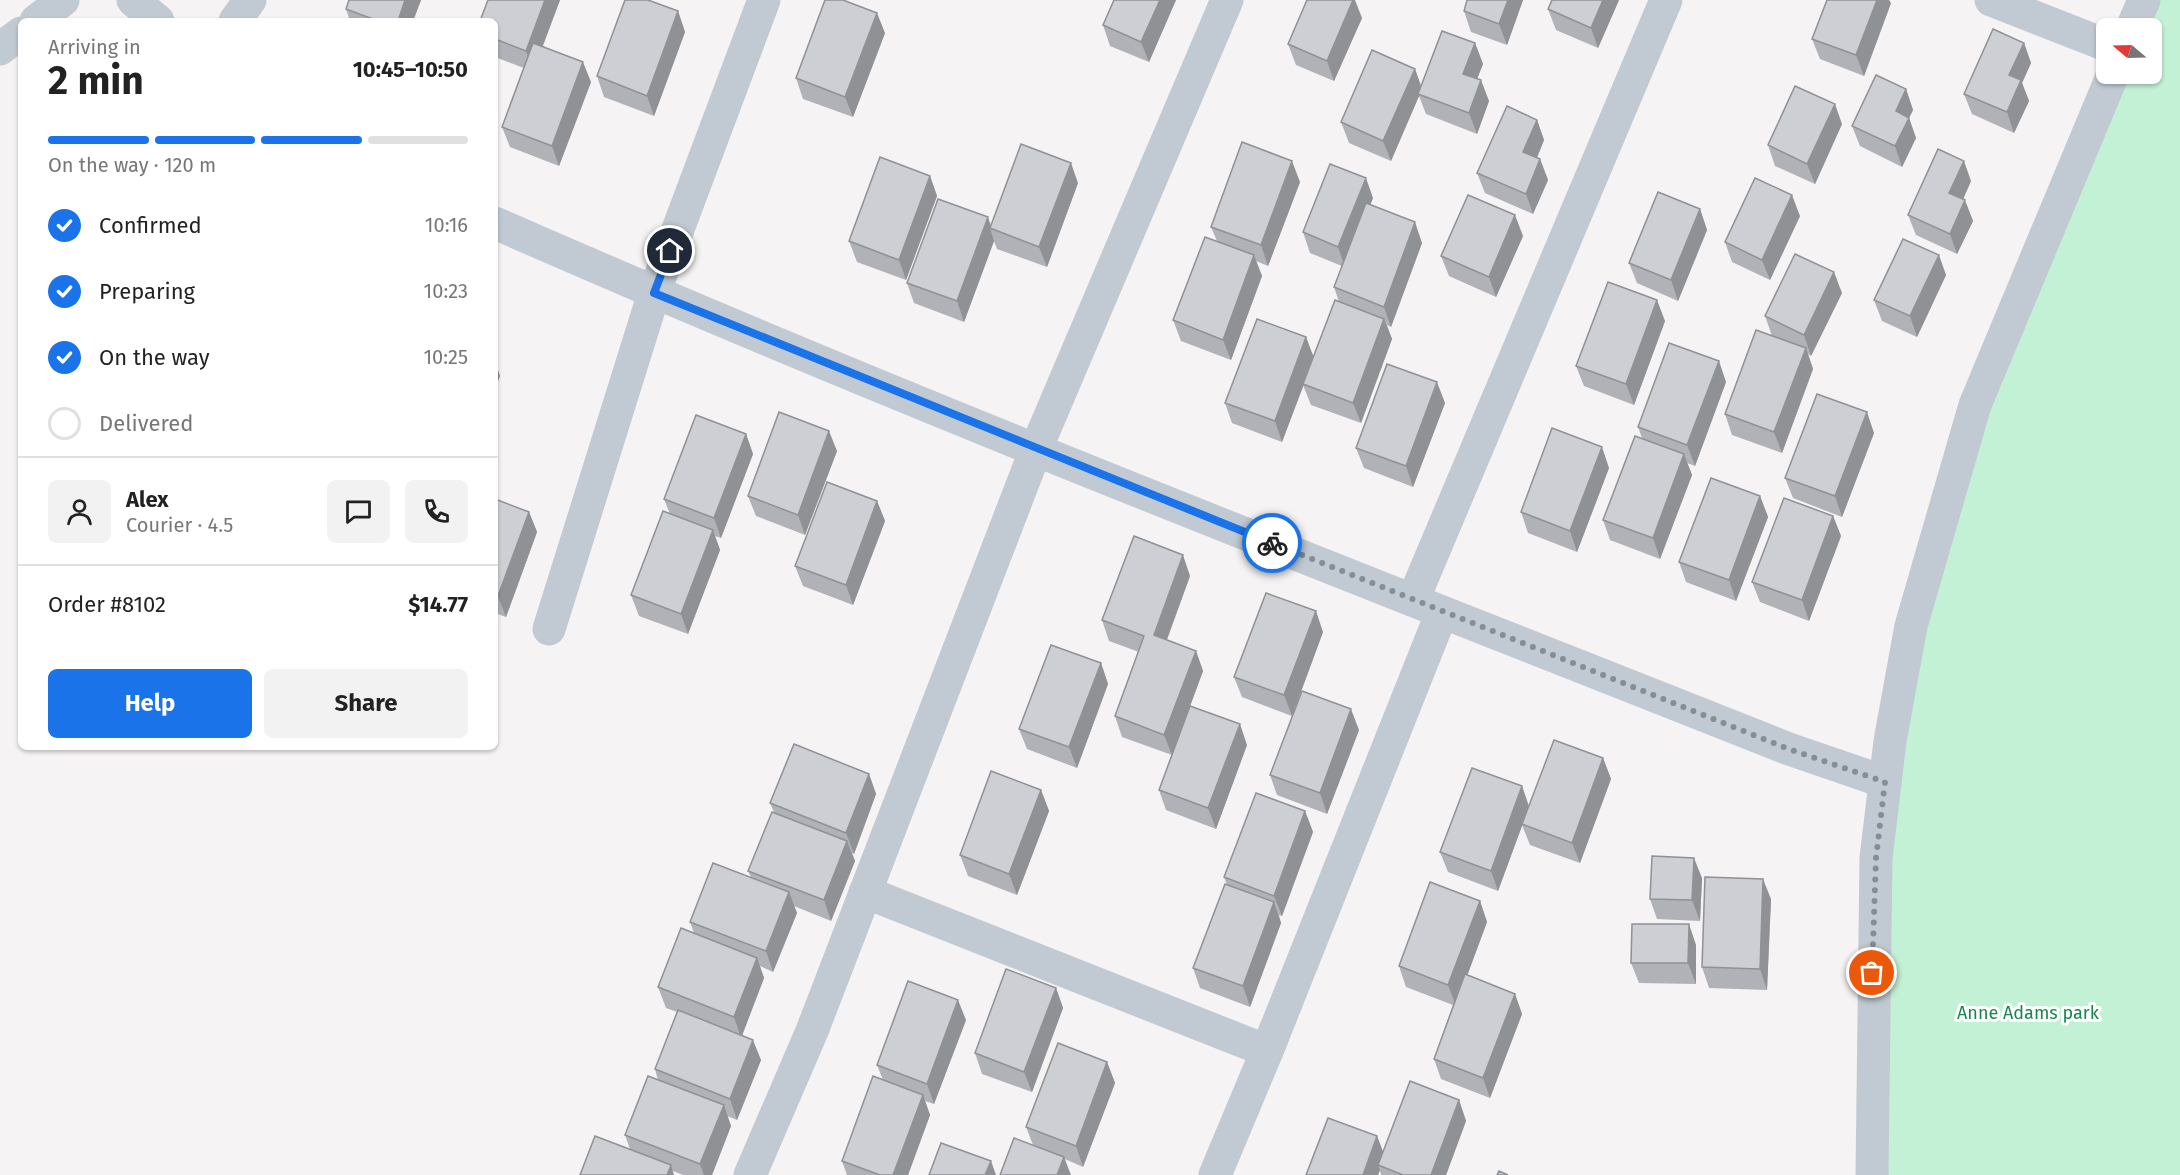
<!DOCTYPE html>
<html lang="en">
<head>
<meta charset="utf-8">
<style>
  body { margin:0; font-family:"Fira Sans",sans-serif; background:#f2f2f2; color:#222; height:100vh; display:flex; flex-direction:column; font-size:22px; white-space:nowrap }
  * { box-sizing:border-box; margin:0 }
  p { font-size:20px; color:#767676 }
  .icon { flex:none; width:33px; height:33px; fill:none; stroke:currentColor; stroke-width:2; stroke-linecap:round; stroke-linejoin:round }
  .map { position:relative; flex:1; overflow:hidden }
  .details { position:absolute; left:18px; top:18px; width:480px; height:732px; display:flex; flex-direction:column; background:#fff; border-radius:9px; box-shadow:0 2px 4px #0004 }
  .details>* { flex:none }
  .needle { width:39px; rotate:289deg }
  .controls { position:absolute; left:2096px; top:18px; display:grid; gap:12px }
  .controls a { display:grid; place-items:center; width:66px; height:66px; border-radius:9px; background:#fff; box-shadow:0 2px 4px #0004; font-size:30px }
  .pin { position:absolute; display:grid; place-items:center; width:51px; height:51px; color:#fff; margin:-26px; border:3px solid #fff; border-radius:50%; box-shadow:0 2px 6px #0007 }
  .courier { position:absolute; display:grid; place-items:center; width:60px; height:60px; margin:-30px; border:4px solid #1a73e8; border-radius:50%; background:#fff; color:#222; box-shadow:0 2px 8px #0007 }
  .overview em { font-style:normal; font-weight:700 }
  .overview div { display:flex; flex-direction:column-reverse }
  .overview { display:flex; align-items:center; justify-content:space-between; height:102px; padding:0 30px }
  h1 { font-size:39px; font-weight:700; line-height:45px }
  .bar { display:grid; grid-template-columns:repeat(4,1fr); gap:9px 6px; align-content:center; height:72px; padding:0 30px }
  .bar i { height:8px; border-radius:4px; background:#e0e0e0 }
  .bar .current { background:#1a73e8 }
  .bar p { grid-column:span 4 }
  .line { display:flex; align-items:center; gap:15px; padding:0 30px; border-top:2px solid #e0e0e0 }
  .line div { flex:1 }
  .round { display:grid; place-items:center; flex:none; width:63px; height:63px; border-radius:9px; background:#f2f2f2 }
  ol { padding:0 30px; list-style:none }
  li { display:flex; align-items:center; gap:18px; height:66px }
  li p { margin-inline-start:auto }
  li .icon { padding:6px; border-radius:50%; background:#1a73e8; color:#fff; stroke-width:4 }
  li:last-child { color:#767676 }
  li i { width:33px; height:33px; border:3px solid #e0e0e0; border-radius:50% }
  .button { display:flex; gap:12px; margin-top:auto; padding:12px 30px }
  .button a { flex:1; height:69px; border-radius:9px; background:#1a73e8; color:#fff; font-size:24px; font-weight:700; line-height:69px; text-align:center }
  .button a+a { background:#f2f2f2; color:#222 }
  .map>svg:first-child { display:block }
  .green { fill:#c3f1d5 }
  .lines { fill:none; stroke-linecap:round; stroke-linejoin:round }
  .minor { stroke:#c1cad2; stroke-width:33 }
  .wall { fill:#b0b2b7 }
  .shaded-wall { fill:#909195 }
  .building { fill:#cdcfd5; stroke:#909195; stroke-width:1.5 }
  .done { stroke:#868d94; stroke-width:6; stroke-dasharray:0 10.8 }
  .route { stroke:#1a73e8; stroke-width:8 }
  .labels { text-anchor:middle; stroke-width:6; stroke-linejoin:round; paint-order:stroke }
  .park-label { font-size:18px; fill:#17864f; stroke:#fff }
</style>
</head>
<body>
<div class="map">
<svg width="2180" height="1175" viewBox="0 0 2180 1175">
  <rect width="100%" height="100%" fill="#f5f3f3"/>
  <path class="green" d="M2144,0h36v1175h-306l2,-317 55,-301 183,-483h37v-46h-19z"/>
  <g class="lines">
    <g class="minor">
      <path d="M133,0l25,21"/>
      <path d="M1991,0l115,45"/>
      <path d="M36,21l27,-21"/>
      <path d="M235,21l15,-21"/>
      <path d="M2132,28l12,-28"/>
      <path d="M0,49l21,-16"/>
      <path d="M495,223c426,187 861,354 1294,526l96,33"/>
      <path d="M1413,600l253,-600"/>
      <path d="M549,629l105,-336 110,-293"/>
      <path d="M865,892l402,159"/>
      <path d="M750,1175l62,-144 224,-582 191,-449"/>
      <path d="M1215,1175l52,-124 175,-439"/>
      <path d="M1872,1175l4,-317 14,-117 21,-115 64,-221 138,-331"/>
    </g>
  </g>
  <g class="wall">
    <path d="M349,0h72l-8,21h-63l-4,-12z"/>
    <path d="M488,0h72l-17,46 48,36 -32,84 -49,-19 -8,-20 22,-59 -29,-11v-36z"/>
    <path d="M1114,0h62l-27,62 -39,-16 -7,-21z"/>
    <path d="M1523,0l-16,45 -36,-13 -7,-21z"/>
    <path d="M1552,0h67l-21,48 -42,-18 -8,-21z"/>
    <path d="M1891,3l-27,73 -44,-17 -8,-20z"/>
    <path d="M678,11l7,21 -31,84 -50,-19 -7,-21z"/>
    <path d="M1362,18l-28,63 -38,-16 -8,-21z"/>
    <path d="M885,33l-32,84 -50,-18 -7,-21z"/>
    <path d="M1475,43l8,21 -6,15 12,22 -12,33 -51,-20 -7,-18 -28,65 -42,-18 -8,-21 74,-53 6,17z"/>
    <path d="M2024,43l7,20 -9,20 7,18 -15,32 -42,-19 -8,-20z"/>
    <path d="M1906,89l7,21 -4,8 7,20 -14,29 -42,-21 -8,-20z"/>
    <path d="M1537,120l7,20 -7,18 3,1 8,21 -15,34 -48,-21 -8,-20z"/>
    <path d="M1842,124l-27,60 -40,-18 -7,-21z"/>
    <path d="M930,176l7,20 -31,84 -49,-18 -8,-21z"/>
    <path d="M1971,181l-8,18 10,22 -16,33 -41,-19 -8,-20z"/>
    <path d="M1300,182l-32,84 -12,-5 6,15 -31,84 -50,-19 -8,-21 44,-79 -6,-14z"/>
    <path d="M1078,183l-31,84 -50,-18 -3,-8 -30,81 -50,-19 -7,-20 84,-58z"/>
    <path d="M1373,198l-3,7 52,38 -31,84 -4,-2 5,14 -31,84 -50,-18 -8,-20 -21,57 -50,-19 -7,-20 81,-66 7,20 26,-55 -5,-15 8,-21 -32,-13 -7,-21z"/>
    <path d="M1700,209l7,21 -29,71 -41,-18 -8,-20z"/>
    <path d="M1800,216l-30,64 -38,-18 -7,-20z"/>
    <path d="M1523,236l-27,61 -47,-21 -8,-20z"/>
    <path d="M1946,275l-29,62 -35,-16 -8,-21z"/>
    <path d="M1842,293l-31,63 -3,-2 5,15 -31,84 -50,-18 -7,-21 47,-78 -7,-20z"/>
    <path d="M1665,321l-31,84 -50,-19 -8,-20z"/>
    <path d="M1726,382l-31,84 -8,-3 5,12 -32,84 -50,-19 -7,-20 39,-82 -4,-11z"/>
    <path d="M1445,403l-32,84 -49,-19 -8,-20z"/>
    <path d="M1874,433l-32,84 -49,-19 -8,-20z"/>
    <path d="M746,434l7,20 -32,84 -6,-2 5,14 -32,84 -49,-18 -8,-21 39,-81 -6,-15z"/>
    <path d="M837,451l-32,84 -49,-19 -8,-20z"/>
    <path d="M1609,468l-32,84 -49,-19 -7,-21z"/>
    <path d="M1760,496l8,21 -32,84 -50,-19 -7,-20z"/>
    <path d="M495,499l34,13 8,20 -31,85 -11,-4z"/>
    <path d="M877,501l8,20 -32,84 -50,-19 -8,-20z"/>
    <path d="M1833,516l8,20 -32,85 -49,-19 -8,-20z"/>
    <path d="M1190,576l-23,64 29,11 7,20 -13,35 57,39 -31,84 -50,-19 -7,-20 13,-35 -50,-18 -7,-21 24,-64 -30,-11 -7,-21z"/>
    <path d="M1323,632l-31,84 -50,-19 -8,-20z"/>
    <path d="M1101,663l7,21 -31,84 -50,-19 -8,-20z"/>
    <path d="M1359,730l-32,84 -50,-19 -7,-20z"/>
    <path d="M1603,758l8,21 -31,84 -50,-18 -8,-20 -24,66 -50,-19 -8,-20 82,-66 7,20z"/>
    <path d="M869,774l7,20 -22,60 -2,-1 3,8 -24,60 -37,-15 3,7 -24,59 -13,-6 4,12 -22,58 19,24 -24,60 -10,-4 4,10 -19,49h-29l-10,-4 -43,-22 -5,-14 33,-55 -3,-11 22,-57 -11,-4 -8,-21 36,-54 -4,-11 61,-45 -3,-6 26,-59 -4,-9z"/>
    <path d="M1041,790l8,21 -32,84 -49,-19 -8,-21z"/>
    <path d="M1305,811l8,21 -31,84 -3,-1 2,8 -31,84 -50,-19 -7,-20 34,-83 -3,-8z"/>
    <path d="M1702,878l-2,43 -43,-2 -7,-20z"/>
    <path d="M1771,899l-4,91 -58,-2 -7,-21z"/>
    <path d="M1480,901l7,21 -20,53 48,19 7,20 -32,84 -49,-19 -7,-20 19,-54 -47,-18 -7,-21z"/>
    <path d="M1696,945v39l-57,-1 -8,-20z"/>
    <path d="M1056,988l7,20 -31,84 -50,-18 -7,-21z"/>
    <path d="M966,1020l-32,84 -9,-3 5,14 -22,60h-61l-5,-14 41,-81 -6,-15z"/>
    <path d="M1107,1062l8,21 -32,84 -50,-22 -7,-18z"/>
    <path d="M1459,1100l7,21 -20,54h-65l-1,-5 -2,5h-72l71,-39 6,16z"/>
  </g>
  <g class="shaded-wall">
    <path d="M405,0h16l-8,21h-15z"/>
    <path d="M545,0h15l-27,71 -7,-20z"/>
    <path d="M1160,0h16l-27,62 -8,-20z"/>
    <path d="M1353,0h2l7,18 -28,63 -7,-20z"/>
    <path d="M1508,0h15l-16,45 -8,-21z"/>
    <path d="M1603,0h16l-21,48 -7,-20z"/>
    <path d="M1877,0h12l2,3 -27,73 -8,-21z"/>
    <path d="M678,11l7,21 -31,84 -7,-20z"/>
    <path d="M877,13l8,20 -32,84 -8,-20z"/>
    <path d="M1475,43l8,21 -12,30 -8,-20z"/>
    <path d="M2024,43l7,20 -9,20 7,18 -15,32 -7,-21 2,-37z"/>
    <path d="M583,62l8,20 -32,84 -7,-20z"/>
    <path d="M1415,69l7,20 -4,5 1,2 -28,65 -8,-20z"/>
    <path d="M1481,80l8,21 -12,33 -8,-21z"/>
    <path d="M1906,89l7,21 -4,8 7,20 -14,29 -7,-21 1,-35z"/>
    <path d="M1835,104l7,20 -27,60 -8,-20z"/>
    <path d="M1537,120l7,20 -13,32 -8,-20z"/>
    <path d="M1540,159l8,21 -15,34 -7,-20z"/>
    <path d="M1292,161l8,21 -32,84 -7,-21z"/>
    <path d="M1964,161l7,20 -14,32 -8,-20z"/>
    <path d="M1071,163l7,20 -31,84 -8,-20z"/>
    <path d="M930,176l7,20 -31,84 -7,-20z"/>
    <path d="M1366,178l7,20 -28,70 -7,-21z"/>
    <path d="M1792,195l8,21 -30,64 -8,-20z"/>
    <path d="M1965,200l8,21 -16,33 -7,-20z"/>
    <path d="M1700,209l7,21 -29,71 -7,-21z"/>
    <path d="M1515,215l8,21 -27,61 -7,-20z"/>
    <path d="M988,217l4,12 -2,-1 4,13 -30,81 -7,-21z"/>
    <path d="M1415,222l7,21 -31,84 -7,-20z"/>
    <path d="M1254,255l8,21 -31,84 -8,-20z"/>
    <path d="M1939,255l7,20 -29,62 -7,-21z"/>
    <path d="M1834,272l8,21 -31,63 -7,-21z"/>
    <path d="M1657,300l8,21 -31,84 -8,-21z"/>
    <path d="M1384,319l8,20 -31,84 -8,-20z"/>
    <path d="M1306,337l8,21 -32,84 -7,-21z"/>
    <path d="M1806,348l7,21 -31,84 -8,-21z"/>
    <path d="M495,361l5,15 -5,14z"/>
    <path d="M1719,361l7,21 -31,84 -8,-21z"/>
    <path d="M1437,382l8,21 -32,84 -7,-21z"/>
    <path d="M1867,412l7,21 -32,84 -7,-21z"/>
    <path d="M829,431l8,20 -32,84 -7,-20z"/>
    <path d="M746,434l7,20 -32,84 -7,-20z"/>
    <path d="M1602,447l7,21 -32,84 -7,-21z"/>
    <path d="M1684,454l8,21 -32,84 -7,-21z"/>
    <path d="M1760,496l8,21 -32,84 -7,-21z"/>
    <path d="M877,501l8,20 -32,84 -7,-20z"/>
    <path d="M529,512l8,20 -31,85 -8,-21z"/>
    <path d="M1833,516l8,20 -32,85 -7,-21z"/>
    <path d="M713,530l7,20 -32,84 -7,-20z"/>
    <path d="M1183,555l7,21 -29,79 -7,-20z"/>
    <path d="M1316,611l7,21 -31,84 -8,-21z"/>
    <path d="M1196,651l7,20 -31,84 -8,-20z"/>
    <path d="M1101,663l7,21 -31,84 -8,-21z"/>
    <path d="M1351,709l8,21 -32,84 -7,-21z"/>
    <path d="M1240,724l7,21 -31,84 -8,-21z"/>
    <path d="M1603,758l8,21 -31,84 -8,-20z"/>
    <path d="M869,774l7,20 -22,60 -8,-21z"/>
    <path d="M1522,786l7,21 -31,84 -7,-20z"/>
    <path d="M1041,790l8,21 -32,84 -8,-21z"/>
    <path d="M1305,811l8,21 -31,84 -8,-20z"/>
    <path d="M847,841l8,20 -24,60 -7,-21z"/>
    <path d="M1694,858l8,20 -2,43 -8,-21z"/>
    <path d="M1763,879l8,20 -4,91 -7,-21z"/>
    <path d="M789,892l8,21 -24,59 -7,-21z"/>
    <path d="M1480,901l7,21 -31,84 -8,-21z"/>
    <path d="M1274,902l7,21 -31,84 -7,-21z"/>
    <path d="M1689,924l7,21v39l-8,-21z"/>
    <path d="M757,958l7,20 -23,60 -7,-21z"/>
    <path d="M1056,988l7,20 -31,84 -8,-20z"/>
    <path d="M1515,994l7,20 -32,84 -7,-20z"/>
    <path d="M958,1000l8,20 -32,84 -7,-20z"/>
    <path d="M753,1040l8,20 -24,60 -7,-21z"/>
    <path d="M1107,1062l8,21 -32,84 -7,-21z"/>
    <path d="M923,1095l7,20 -22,60h-15z"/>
    <path d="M1459,1100l7,21 -20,54h-15z"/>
    <path d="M724,1105l7,21 -19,49h-8l-4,-11z"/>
    <path d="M1377,1136l8,21 -7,8 2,5 -2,5h-15z"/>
    <path d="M1064,1157l7,18h-14z"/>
    <path d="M991,1161l5,14h-11z"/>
    <path d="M671,1165l3,10h-7z"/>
  </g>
  <g class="building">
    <path d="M349,0h56l-7,21h-20l-32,-12z"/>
    <path d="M488,0h57l-19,51 -31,-12v-18h-15z"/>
    <path d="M625,0h23l30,11 -31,85 -50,-20z"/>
    <path d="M825,0h18l34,13 -32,84 -49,-19z"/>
    <path d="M1114,0h46l-19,42 -38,-17z"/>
    <path d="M1307,0h46l-26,61 -39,-17z"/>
    <path d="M1467,0h41l-9,24 -35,-13z"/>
    <path d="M1552,0h51l-12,28 -43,-19z"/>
    <path d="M1827,0h50l-21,55 -44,-16z"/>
    <path d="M1993,29l31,14 -15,32 12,5 -14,32 -43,-18z"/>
    <path d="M1442,31l33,12 -12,31 18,6 -12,33 -51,-19z"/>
    <path d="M533,43l50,19 -31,84 -50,-19z"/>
    <path d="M1372,50l43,19 -32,72 -42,-19z"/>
    <path d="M1876,75l30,14 -10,22 13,7 -14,28 -43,-20z"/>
    <path d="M1795,86l40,18 -28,60 -39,-19z"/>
    <path d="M1507,106l30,14 -14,32 17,7 -14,35 -49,-21z"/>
    <path d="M1242,142l50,19 -31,84 -50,-18z"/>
    <path d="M1021,144l50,19 -32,84 -49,-19z"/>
    <path d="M1938,149l26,12 -15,32 16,7 -15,34 -42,-19z"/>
    <path d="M880,157l50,19 -31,84 -50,-19z"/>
    <path d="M1330,164l36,14 -28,69 -35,-15z"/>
    <path d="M1755,178l37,17 -30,65 -37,-18z"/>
    <path d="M1658,192l42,17 -29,71 -42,-17z"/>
    <path d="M1468,195l47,20 -26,62 -48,-21z"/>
    <path d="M938,199l50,18 -31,84 -50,-18z"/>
    <path d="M1366,203l49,19 -31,85 -50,-20z"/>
    <path d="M1205,237l49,18 -31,85 -50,-20z"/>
    <path d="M1903,239l36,16 -29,61 -36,-16z"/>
    <path d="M1795,254l39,18 -30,63 -39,-19z"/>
    <path d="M1608,282l49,18 -31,84 -50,-18z"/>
    <path d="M1335,300l49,19 -31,84 -50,-19z"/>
    <path d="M1257,319l49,18 -31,84 -50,-18z"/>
    <path d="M1756,330l50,18 -32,84 -49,-18z"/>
    <path d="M1669,343l50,18 -32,84 -49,-18z"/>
    <path d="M1387,364l50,18 -31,84 -50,-18z"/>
    <path d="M1817,394l50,18 -32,84 -50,-18z"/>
    <path d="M779,412l50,19 -31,84 -50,-19z"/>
    <path d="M696,415l50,19 -32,84 -50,-19z"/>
    <path d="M1552,428l50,19 -32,84 -49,-19z"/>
    <path d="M1635,436l49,18 -31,84 -50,-18z"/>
    <path d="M1711,478l49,18 -31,84 -50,-18z"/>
    <path d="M827,482l50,19 -31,84 -51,-19z"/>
    <path d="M1784,498l49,18 -31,84 -50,-18z"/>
    <path d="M495,499l34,13 -31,84 -3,-1z"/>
    <path d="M663,511l50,19 -32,84 -50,-19z"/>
    <path d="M1134,536l49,19 -29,80 42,16 -32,84 -49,-19 29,-80 -42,-16z"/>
    <path d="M1266,593l50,18 -32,84 -50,-18z"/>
    <path d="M1051,645l50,18 -32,84 -50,-18z"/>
    <path d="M1302,691l49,18 -31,84 -50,-18z"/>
    <path d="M1190,706l50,18 -32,84 -49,-18z"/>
    <path d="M1554,740l49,18 -31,85 -50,-19z"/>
    <path d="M794,744l75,30 -23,59 -76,-30z"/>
    <path d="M1472,768l50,18 -31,85 -51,-19z"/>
    <path d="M991,771l50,19 -32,84 -49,-19z"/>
    <path d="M1256,793l49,18 -31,85 -50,-19z"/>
    <path d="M772,812l75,29 -23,59 -76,-29z"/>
    <path d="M1652,856l42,2 -2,42 -42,-1z"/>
    <path d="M713,863l76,29 -23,59 -76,-29z"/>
    <path d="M1705,877l58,2 -3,90 -58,-2z"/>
    <path d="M1430,882l50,19 -32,84 -49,-19z"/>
    <path d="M1225,884l49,18 -31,84 -50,-18z"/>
    <path d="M1632,924h57l-1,39h-57z"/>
    <path d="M681,928l76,30 -23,59 -76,-30z"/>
    <path d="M1006,969l50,19 -32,84 -49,-19z"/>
    <path d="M1465,974l50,20 -32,84 -49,-19z"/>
    <path d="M908,981l50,19 -31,84 -50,-19z"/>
    <path d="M678,1010l75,30 -23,59 -75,-30z"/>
    <path d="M1058,1043l49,19 -31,84 -50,-19z"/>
    <path d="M648,1076l76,29 -24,59 -75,-29z"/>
    <path d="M873,1076l50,19 -30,80h-13l-38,-14z"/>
    <path d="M1410,1081l49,19 -28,75h-28l-25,-10z"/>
    <path d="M1328,1118l49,18 -14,39h-57z"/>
    <path d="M595,1136l76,29 -4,10h-87z"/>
    <path d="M1014,1138l50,19 -7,18h-57z"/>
    <path d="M941,1143l50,18 -6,14h-56z"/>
    <path d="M1499,1171l9,4h-11z"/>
  </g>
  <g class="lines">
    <path class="done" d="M1272,543l517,206 96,33 -9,76 -4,115"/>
    <path class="route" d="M670,251l-16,42 618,250"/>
  </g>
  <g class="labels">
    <g class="park-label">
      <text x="2028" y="1019">Anne Adams park</text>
    </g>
  </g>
</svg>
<div class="controls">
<a><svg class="needle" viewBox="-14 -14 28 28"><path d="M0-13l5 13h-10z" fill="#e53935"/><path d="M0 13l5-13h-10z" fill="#767676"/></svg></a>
</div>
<div class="pin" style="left:1872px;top:973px;background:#ea580c"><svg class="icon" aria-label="bag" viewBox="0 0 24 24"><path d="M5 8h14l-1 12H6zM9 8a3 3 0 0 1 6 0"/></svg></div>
<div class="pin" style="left:670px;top:251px;background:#1f2937"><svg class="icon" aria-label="home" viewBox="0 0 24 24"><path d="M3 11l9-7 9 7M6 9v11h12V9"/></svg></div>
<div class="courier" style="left:1272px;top:543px"><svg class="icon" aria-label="bike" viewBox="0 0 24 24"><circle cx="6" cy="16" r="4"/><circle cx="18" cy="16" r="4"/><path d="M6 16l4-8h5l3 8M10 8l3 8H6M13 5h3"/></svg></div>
<section class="details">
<div class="overview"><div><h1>2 min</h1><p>Arriving in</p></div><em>10:45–10:50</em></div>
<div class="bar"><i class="current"></i><i class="current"></i><i class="current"></i><i></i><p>On the way · 120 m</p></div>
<ol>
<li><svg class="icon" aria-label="check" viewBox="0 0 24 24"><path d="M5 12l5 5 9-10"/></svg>Confirmed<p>10:16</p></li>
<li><svg class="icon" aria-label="check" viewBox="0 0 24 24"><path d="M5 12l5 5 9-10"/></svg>Preparing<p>10:23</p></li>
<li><svg class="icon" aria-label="check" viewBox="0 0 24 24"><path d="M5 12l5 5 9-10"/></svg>On the way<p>10:25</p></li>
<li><i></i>Delivered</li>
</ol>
<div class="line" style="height:108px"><a class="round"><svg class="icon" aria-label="person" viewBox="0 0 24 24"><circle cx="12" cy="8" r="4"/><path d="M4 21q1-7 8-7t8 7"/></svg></a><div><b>Alex</b><p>Courier · 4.5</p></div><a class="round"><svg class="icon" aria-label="chat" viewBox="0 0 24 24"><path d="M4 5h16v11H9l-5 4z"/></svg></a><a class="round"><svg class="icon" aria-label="phone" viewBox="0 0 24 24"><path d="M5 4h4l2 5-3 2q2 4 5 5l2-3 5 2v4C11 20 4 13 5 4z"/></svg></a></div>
<div class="line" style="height:78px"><div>Order #8102</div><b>$14.77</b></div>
<div class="button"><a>Help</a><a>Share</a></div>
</section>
</div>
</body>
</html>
